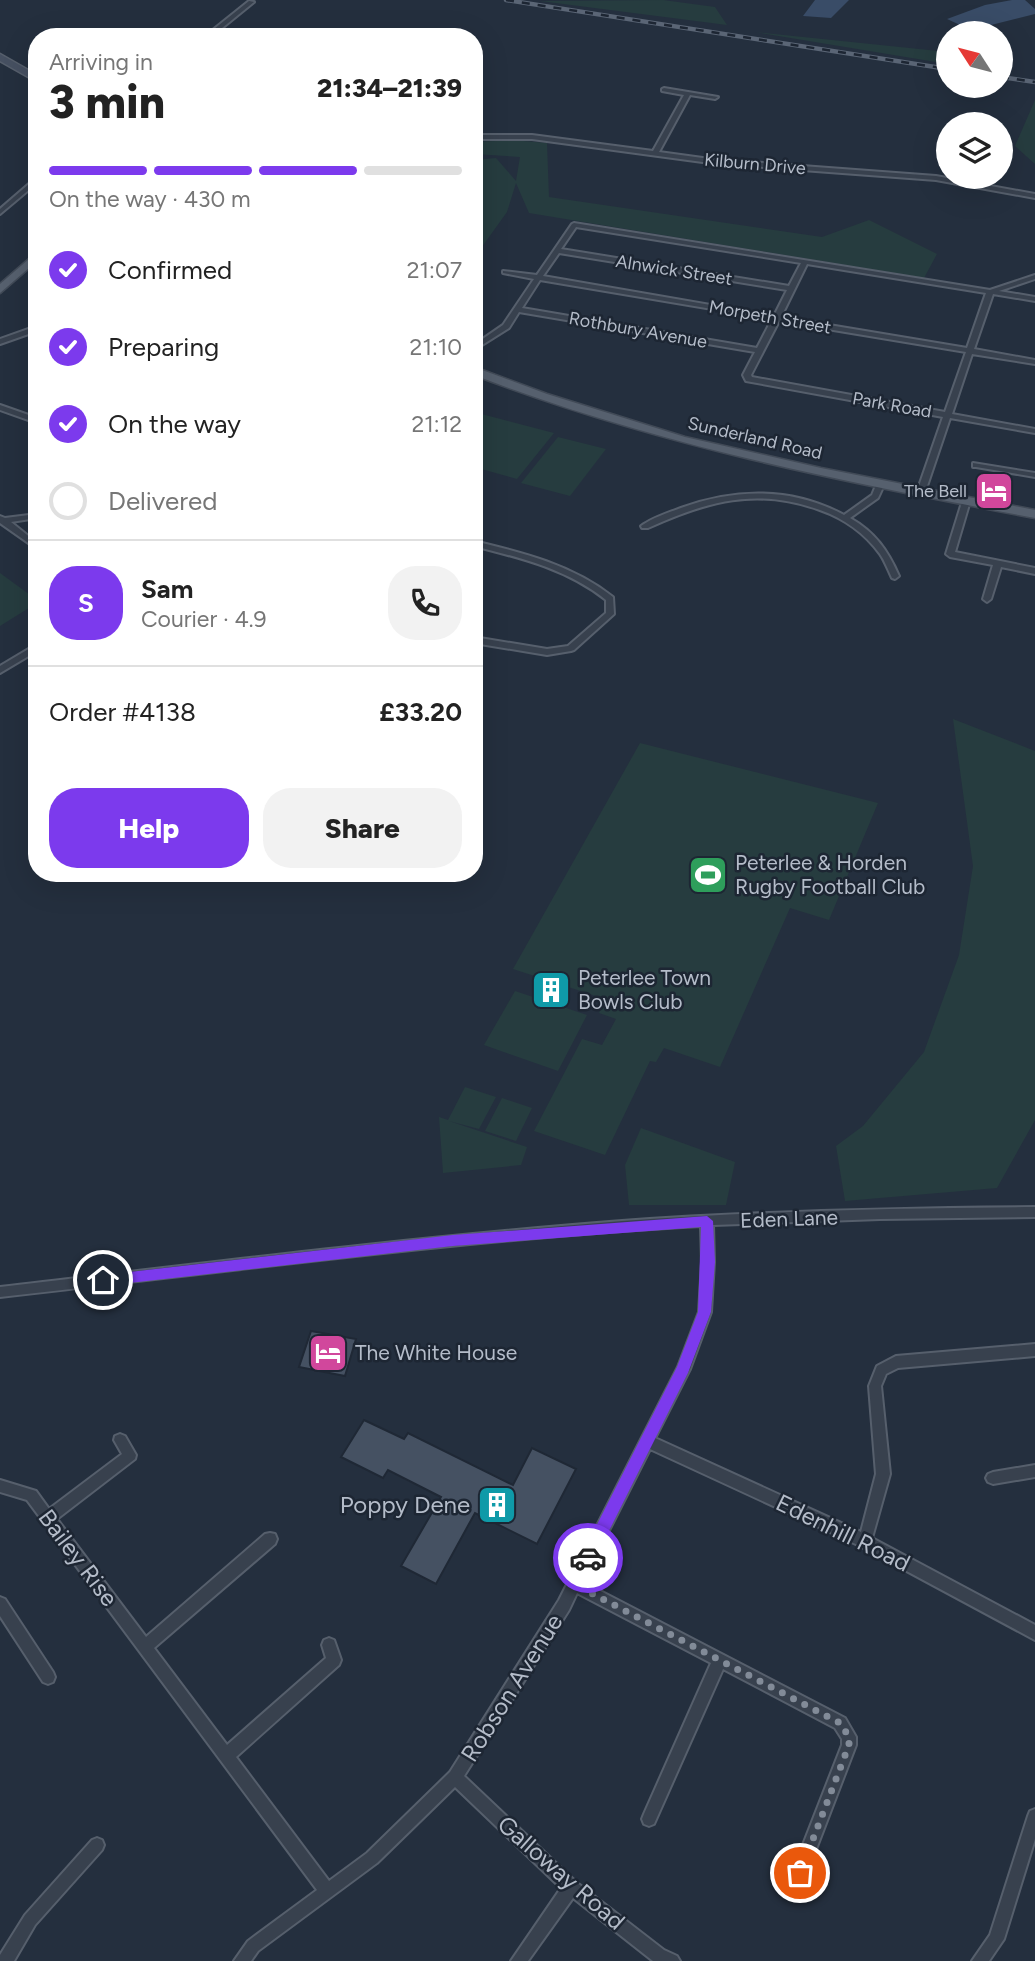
<!DOCTYPE html>
<html lang="en">
<head>
<meta charset="utf-8">
<style>
  body { margin:0; font-family:Figtree,sans-serif; background:#f2f2f2; color:#222; height:100vh; display:flex; flex-direction:column; font-size:26px; white-space:nowrap }
  * { box-sizing:border-box; margin:0 }
  p { font-size:23px; color:#767676 }
  .icon { flex:none; width:38px; height:38px; fill:none; stroke:currentColor; stroke-width:2; stroke-linecap:round; stroke-linejoin:round }
  .map { position:relative; flex:1; overflow:hidden }
  .side { position:absolute; left:28px; top:28px; width:455px; height:854px; display:flex; flex-direction:column; background:#fff; border-radius:28px; box-shadow:0 7px 28px #0002 }
  .side>* { flex:none }
  .needle { width:46px; rotate:306deg }
  .buttons { position:absolute; left:936px; top:21px; display:grid; gap:14px }
  .buttons a { display:grid; place-items:center; width:77px; height:77px; border-radius:50%; background:#fff; box-shadow:0 7px 28px #0002; font-size:35px }
  .pin { position:absolute; display:grid; place-items:center; width:60px; height:60px; color:#fff; margin:-30px; border:4px solid #fff; border-radius:50%; box-shadow:0 2px 7px #0007 }
  .courier { position:absolute; display:grid; place-items:center; width:70px; height:70px; margin:-35px; border:5px solid #7c3aed; border-radius:50%; background:#fff; color:#222; box-shadow:0 2px 9px #0007 }
  .overview em { font-style:normal; font-weight:800 }
  .overview div { display:flex; flex-direction:column-reverse }
  .overview { display:flex; align-items:center; justify-content:space-between; height:119px; padding:0 21px }
  h1 { font-size:46px; font-weight:800; line-height:52px }
  .bar { display:grid; grid-template-columns:repeat(4,1fr); gap:10px 7px; align-content:center; height:84px; padding:0 21px }
  .bar i { height:9px; border-radius:5px; background:#e0e0e0 }
  .bar .on { background:#7c3aed }
  .bar p { grid-column:span 4 }
  .line { display:flex; align-items:center; gap:18px; padding:0 21px; border-top:2px solid #e0e0e0 }
  .line div { flex:1 }
  .round { display:grid; place-items:center; flex:none; width:74px; height:74px; border-radius:28px; background:#f2f2f2 }
  ol { padding:0 21px; list-style:none }
  li { display:flex; align-items:center; gap:21px; height:77px }
  li p { margin-inline-start:auto }
  li .icon { padding:7px; border-radius:50%; background:#7c3aed; color:#fff; stroke-width:4 }
  li:last-child { color:#767676 }
  li i { width:38px; height:38px; border:4px solid #e0e0e0; border-radius:50% }
  .button { display:flex; gap:14px; margin-top:auto; padding:14px 21px }
  .button a { flex:1; height:80px; border-radius:28px; background:#7c3aed; color:#fff; font-size:28px; font-weight:800; line-height:80px; text-align:center }
  .button a+a { background:#f2f2f2; color:#222 }
  .map>svg:first-child { display:block }
  .green { fill:#263c3f }
  .water { fill:#394c67 }
  .building { fill:#455162; stroke:#1f2835; stroke-width:2 }
  .lines { fill:none; stroke-linecap:round; stroke-linejoin:round }
  .street-casing { stroke:#565f6c; stroke-width:4 }
  .secondary-casing { stroke:#565f6c; stroke-width:3 }
  .primary-casing { stroke:#414a57; stroke-width:3 }
  .street { fill:#38414e; fill-rule:evenodd }
  .secondary { fill:#465061; fill-rule:evenodd }
  .primary { fill:#56606e; fill-rule:evenodd }
  .rail-casing { stroke:#5a6575; stroke-width:4.5 }
  .rail { stroke:#1d2633; stroke-width:2.5; stroke-dasharray:8; stroke-linecap:butt }
  .route { fill:#7c3aed }
  .done { stroke:#828b98; stroke-width:7; stroke-dasharray:0 12.6 }
  .labels { text-anchor:middle; stroke-width:5; stroke-linejoin:round; paint-order:stroke }
  .far-street-label { font-size:18px; fill:#b4bcc9; stroke:#1d2633 }
  .far-poi-label { font-size:18px; fill:#b4bcc9; stroke:#1d2633; text-anchor:end }
  .poi-label { font-size:21px; fill:#b4bcc9; stroke:#1d2633; text-anchor:start }
  .street-label { font-size:21px; fill:#b4bcc9; stroke:#1d2633 }
  .near-poi-label { font-size:24px; fill:#b4bcc9; stroke:#1d2633; text-anchor:end }
  .near-street-label { font-size:24px; fill:#b4bcc9; stroke:#1d2633 }
</style>
</head>
<body>
<div class="map">
<svg width="1035" height="1961" viewBox="0 0 1035 1961">
  <rect width="100%" height="100%" fill="#242f3e"/>
  <g class="green">
    <path d="M663,0l52,7 12,18 -187,-24z"/>
    <path d="M755,32l193,20v12z"/>
    <path d="M1035,100v64l-20,-18z"/>
    <path d="M513,140l34,3 2,54 273,40 47,-17 68,34 -13,24 -395,-65 -13,-30 -9,29 -33,46v-98l22,-2 20,23 4,-24 -46,-3v-12z"/>
    <path d="M474,412l80,21 -37,46 -43,-12z"/>
    <path d="M558,437l48,12 -36,47 -49,-13z"/>
    <path d="M0,573l37,27v3l-37,23z"/>
    <path d="M953,719l82,32v369l-38,68 -152,13 -9,-55 27,-20 61,-74 35,-97 14,-89z"/>
    <path d="M640,743l238,60 -49,117 -39,-12 -70,159 -56,-19 -8,14 -6,-1 -45,94 -71,-24 48,-92 20,6 14,-26 -17,-6 6,-14 -92,-30z"/>
    <path d="M515,991l72,24 -29,56 -74,-26z"/>
    <path d="M465,1087l31,10 -17,32 -30,-8 78,26 -6,18 -78,8 -4,-56 9,3z"/>
    <path d="M502,1098l30,10 -16,33 -31,-10z"/>
    <path d="M641,1128l94,34 -9,43h-97l-4,-40z"/>
  </g>
  <g class="water">
    <path d="M815,0h34l-18,18 -28,-2z"/>
    <path d="M1012,0h13l10,9v5l-64,16 -24,-11 38,-14z"/>
  </g>
  <g class="building">
    <path d="M542,979l26,9 -8,13 -26,-8z"/>
    <path d="M311,1331l45,8 -11,37 -46,-9z"/>
    <path d="M364,1420l40,19 4,-6 105,52 19,-37 44,21 -39,75 -62,-31 -39,71 -35,-18 40,-69 -53,-27 -5,8 -42,-21z"/>
  </g>
  <g class="lines">
    <g class="street-casing">
      <g id="street">
        <path d="M249,1l5,1 -43,35h-7z"/>
        <path d="M664,88l54,9 -3,2 -25,-4 -31,57 51,7 226,17 99,18v4l-99,-18 -226,-17 -178,-24h-58v-4h58l121,16 31,-56 -22,-4v-2z"/>
        <path d="M37,177v6l-37,31v-5z"/>
        <path d="M574,223l416,67 45,-15v4l-36,12 36,6v4l-42,-7 -19,55 61,11v4l-63,-10 -20,60 83,15v4l-85,-15 -25,74 -4,2 -4,-2 26,-75 -197,-36 -3,-6 12,-23 -236,-40 -10,16 -35,22v-5l29,-20 31,-46 -31,-6v-2l34,4 35,-51zM576,227l225,36 -12,23 -228,-37zM559,253l228,37 -13,26 -231,-40zM807,264l179,29 -19,55 -186,-31zM540,280l232,39 -15,29 -235,-40zM779,321l187,31 -21,60 -193,-35 -1,-2z"/>
        <path d="M37,326v5l-37,13v-5z"/>
        <path d="M0,405l37,13v5l-37,-13z"/>
        <path d="M973,463l62,10v4l-59,-10h-3z"/>
        <path d="M877,483h3l4,2 -6,13 -28,20c25,14 38,33 49,58l-4,3 -3,-1c-4,-8 -7,-17 -12,-24 -15,-21 -37,-36 -60,-44 -63,-23 -113,-9 -172,18h-6l-1,-2c11,-8 26,-13 40,-18 54,-20 111,-21 163,7l28,-20z"/>
        <path d="M963,499h3l4,2 -15,51 80,16v6l-34,-7 -10,32 -4,3 -4,-3 10,-34 -43,-8 -4,-3z"/>
        <path d="M37,514v4l-26,4 26,21v6l-37,-26v-7l5,2z"/>
        <path d="M474,541c50,12 98,24 139,56l1,17 -40,36 -3,1 -24,4 -73,-12v-6l73,12 21,-3 38,-33v-13c-39,-31 -85,-42 -132,-54z"/>
        <path d="M37,644v7l-37,22v-7z"/>
        <path d="M1035,1207v10l-155,2 -167,6 1,37 -3,50 -21,57 -35,69 206,94 15,-58 -7,-88 8,-20 19,-10 139,-12v12l-137,12 -12,6 -5,12 9,88 -18,64 163,87v15l-175,-94 -210,-97 -67,133 262,136 11,19v8l-51,133 -5,3 -5,-3 -3,-5 50,-128v-6l-7,-11 -112,-59 -69,155 -5,2 -5,-2 -2,-5 2,-5 67,-151 -134,-70 -8,17 -105,166 112,106 88,68 13,6 3,5h-27l-80,-63 -45,63h-17l50,-73 -106,-101 -78,76 -119,88 -7,10h-17l14,-20 69,-51 -290,-390 -27,-8v-12l36,11 13,18 73,-55 -8,-14 1,-4 5,-2 5,2 11,19 -1,4 -78,60 89,118 119,-103 5,-1 5,1 2,5 -2,5 -121,104 73,97 99,-87 -4,-13 2,-5 5,-2 5,2 7,20 -2,5 -103,92 93,124 38,-28 83,-81 109,-172 119,-233 21,-55 3,-50 -1,-36c-234,13 -468,45 -701,71v-10c207,-24 414,-50 622,-66 137,-10 275,-13 413,-14z"/>
        <path d="M1035,1465v12l-42,7 -5,-2 -2,-4 2,-4 5,-2z"/>
        <path d="M0,1597l5,2 48,73 2,5 -2,5 -5,2 -5,-2 -43,-66z"/>
        <path d="M1035,1809v30l-31,100 -15,22h-17l18,-26 38,-119 2,-5z"/>
        <path d="M97,1838l5,2 2,5 -2,5 -67,75 -21,36h-14v-6l25,-40 67,-75z"/>
      </g>
    </g>
    <g class="secondary-casing">
      <path id="secondary" d="M0,54l37,21v7l-37,-21z"/>
    </g>
    <g class="primary-casing">
      <g id="primary">
        <path d="M37,252v9l-37,32v-9z"/>
        <path d="M474,367l73,27 138,43 136,31 214,42v8c-191,-36 -379,-73 -561,-143z"/>
      </g>
    </g>
    <use href="#street" class="street"/>
    <use href="#secondary" class="secondary"/>
    <use href="#primary" class="primary"/>
    <g class="rail-casing">
      <g id="rail">
        <path d="M506,0l442,69"/>
        <path d="M1001,77l34,5"/>
      </g>
    </g>
    <use href="#rail" class="rail"/>
  </g>
  <path class="route" d="M707,1216l6,5 2,41 -4,50 -23,61 -95,190 -5,2 -7,-7 2,-6 94,-185 21,-55 3,-85 -248,19 -350,40 -6,-6 6,-5 350,-40z"/>
  <g class="lines">
    <path class="done" d="M588,1558l-14,26 266,139 9,14v8l-49,128"/>
  </g>
  <defs>
    <g id="hotel-square" transform="scale(2.0125)"><rect x="-9" y="-9" width="18" height="18" rx="4" fill="#d1479c" stroke="#1d2633"/><path d="M-6-4.5h1.5V1H6V5H4.5V3h-9V5H-6ZM-4 0a1.8 1.8 0 1 1 3.6 0ZM.5 0V-2.5h3Q6-2.5 6 0Z" fill="#fff"/></g>
    <g id="stadium-square" transform="scale(2.0125)"><rect x="-9" y="-9" width="18" height="18" rx="4" fill="#2e9e5b" stroke="#1d2633"/><path d="M0-5a6.5 5 0 1 0 0 10a6.5 5 0 1 0 0-10ZM-3.5-1.8h7v3.6h-7Z" fill="#fff"/></g>
    <g id="building-square" transform="scale(2.0125)"><rect x="-9" y="-9" width="18" height="18" rx="4" fill="#0f9aa8" stroke="#1d2633"/><path d="M-4-6H4V6H1V3H-1V6H-4ZM-2.5-4.3h1.7v1.8h-1.7ZM.8-4.3h1.7v1.8H.8ZM-2.5-1h1.7V.8h-1.7ZM.8-1h1.7V.8H.8Z" fill="#fff"/></g>
  </defs>
  <g fill-rule="evenodd">
    <use href="#hotel-square" x="994" y="491"/>
    <use href="#stadium-square" x="708" y="875"/>
    <use href="#building-square" x="551" y="990"/>
    <use href="#hotel-square" x="328" y="1353"/>
    <use href="#building-square" x="497" y="1505"/>
  </g>
  <g class="labels">
    <g class="far-street-label">
      <text transform="translate(755 164) rotate(5)" y="6">Kilburn Drive</text>
      <text transform="translate(674 270) rotate(9)" y="6">Alnwick Street</text>
      <text transform="translate(770 317) rotate(10)" y="6">Morpeth Street</text>
      <text transform="translate(638 330) rotate(10)" y="6">Rothbury Avenue</text>
      <text transform="translate(892 405) rotate(10)" y="6">Park Road</text>
      <text transform="translate(755 438) rotate(13)" y="6">Sunderland Road</text>
    </g>
    <g class="far-poi-label">
      <text x="967" y="497">The Bell</text>
    </g>
    <g class="poi-label">
      <text x="735" y="870">Peterlee &amp; Horden<tspan x="735" dy="24">Rugby Football Club</tspan></text>
      <text x="578" y="985">Peterlee Town<tspan x="578" dy="24">Bowls Club</tspan></text>
      <text x="355" y="1360">The White House</text>
    </g>
    <g class="street-label">
      <text transform="translate(789 1219) rotate(-2)" y="7">Eden Lane</text>
    </g>
    <g class="near-poi-label">
      <text x="470" y="1513">Poppy Dene</text>
    </g>
    <g class="near-street-label">
      <text transform="translate(843 1533) rotate(26)" y="8">Edenhill Road</text>
      <text transform="translate(78 1558) rotate(53)" y="8">Bailey Rise</text>
      <text transform="translate(512 1688) rotate(-58)" y="8">Robson Avenue</text>
      <text transform="translate(561 1873) rotate(41)" y="8">Galloway Road</text>
    </g>
  </g>
</svg>
<div class="buttons">
<a><svg class="needle" viewBox="-14 -14 28 28"><path d="M0-13l5 13h-10z" fill="#e53935"/><path d="M0 13l5-13h-10z" fill="#767676"/></svg></a>
<a><svg class="icon" aria-label="layers" viewBox="0 0 24 24"><path d="M12 4l9 5-9 5-9-5zM3 14l9 5 9-5"/></svg></a>
</div>
<div class="pin" style="left:800px;top:1873px;background:#ea580c"><svg class="icon" aria-label="bag" viewBox="0 0 24 24"><path d="M5 8h14l-1 12H6zM9 8a3 3 0 0 1 6 0"/></svg></div>
<div class="pin" style="left:103px;top:1280px;background:#1f2937"><svg class="icon" aria-label="home" viewBox="0 0 24 24"><path d="M3 11l9-7 9 7M6 9v11h12V9"/></svg></div>
<div class="courier" style="left:588px;top:1558px"><svg class="icon" aria-label="car" viewBox="0 0 24 24"><path d="M5 17H2v-5l4-1 3-4h7l3 4 3 1v5h-3M9 17h6M6 11h13"/><circle cx="7" cy="17" r="2"/><circle cx="17" cy="17" r="2"/></svg></div>
<section class="side">
<div class="overview"><div><h1>3 min</h1><p>Arriving in</p></div><em>21:34–21:39</em></div>
<div class="bar"><i class="on"></i><i class="on"></i><i class="on"></i><i></i><p>On the way · 430 m</p></div>
<ol>
<li><svg class="icon" aria-label="check" viewBox="0 0 24 24"><path d="M5 12l5 5 9-10"/></svg>Confirmed<p>21:07</p></li>
<li><svg class="icon" aria-label="check" viewBox="0 0 24 24"><path d="M5 12l5 5 9-10"/></svg>Preparing<p>21:10</p></li>
<li><svg class="icon" aria-label="check" viewBox="0 0 24 24"><path d="M5 12l5 5 9-10"/></svg>On the way<p>21:12</p></li>
<li><i></i>Delivered</li>
</ol>
<div class="line" style="height:126px"><b class="round" style="background:#7c3aed;color:#fff">S</b><div><b>Sam</b><p>Courier · 4.9</p></div><a class="round"><svg class="icon" aria-label="phone" viewBox="0 0 24 24"><path d="M5 4h4l2 5-3 2q2 4 5 5l2-3 5 2v4C11 20 4 13 5 4z"/></svg></a></div>
<div class="line" style="height:91px"><div>Order #4138</div><b>£33.20</b></div>
<div class="button"><a>Help</a><a>Share</a></div>
</section>
</div>
</body>
</html>
